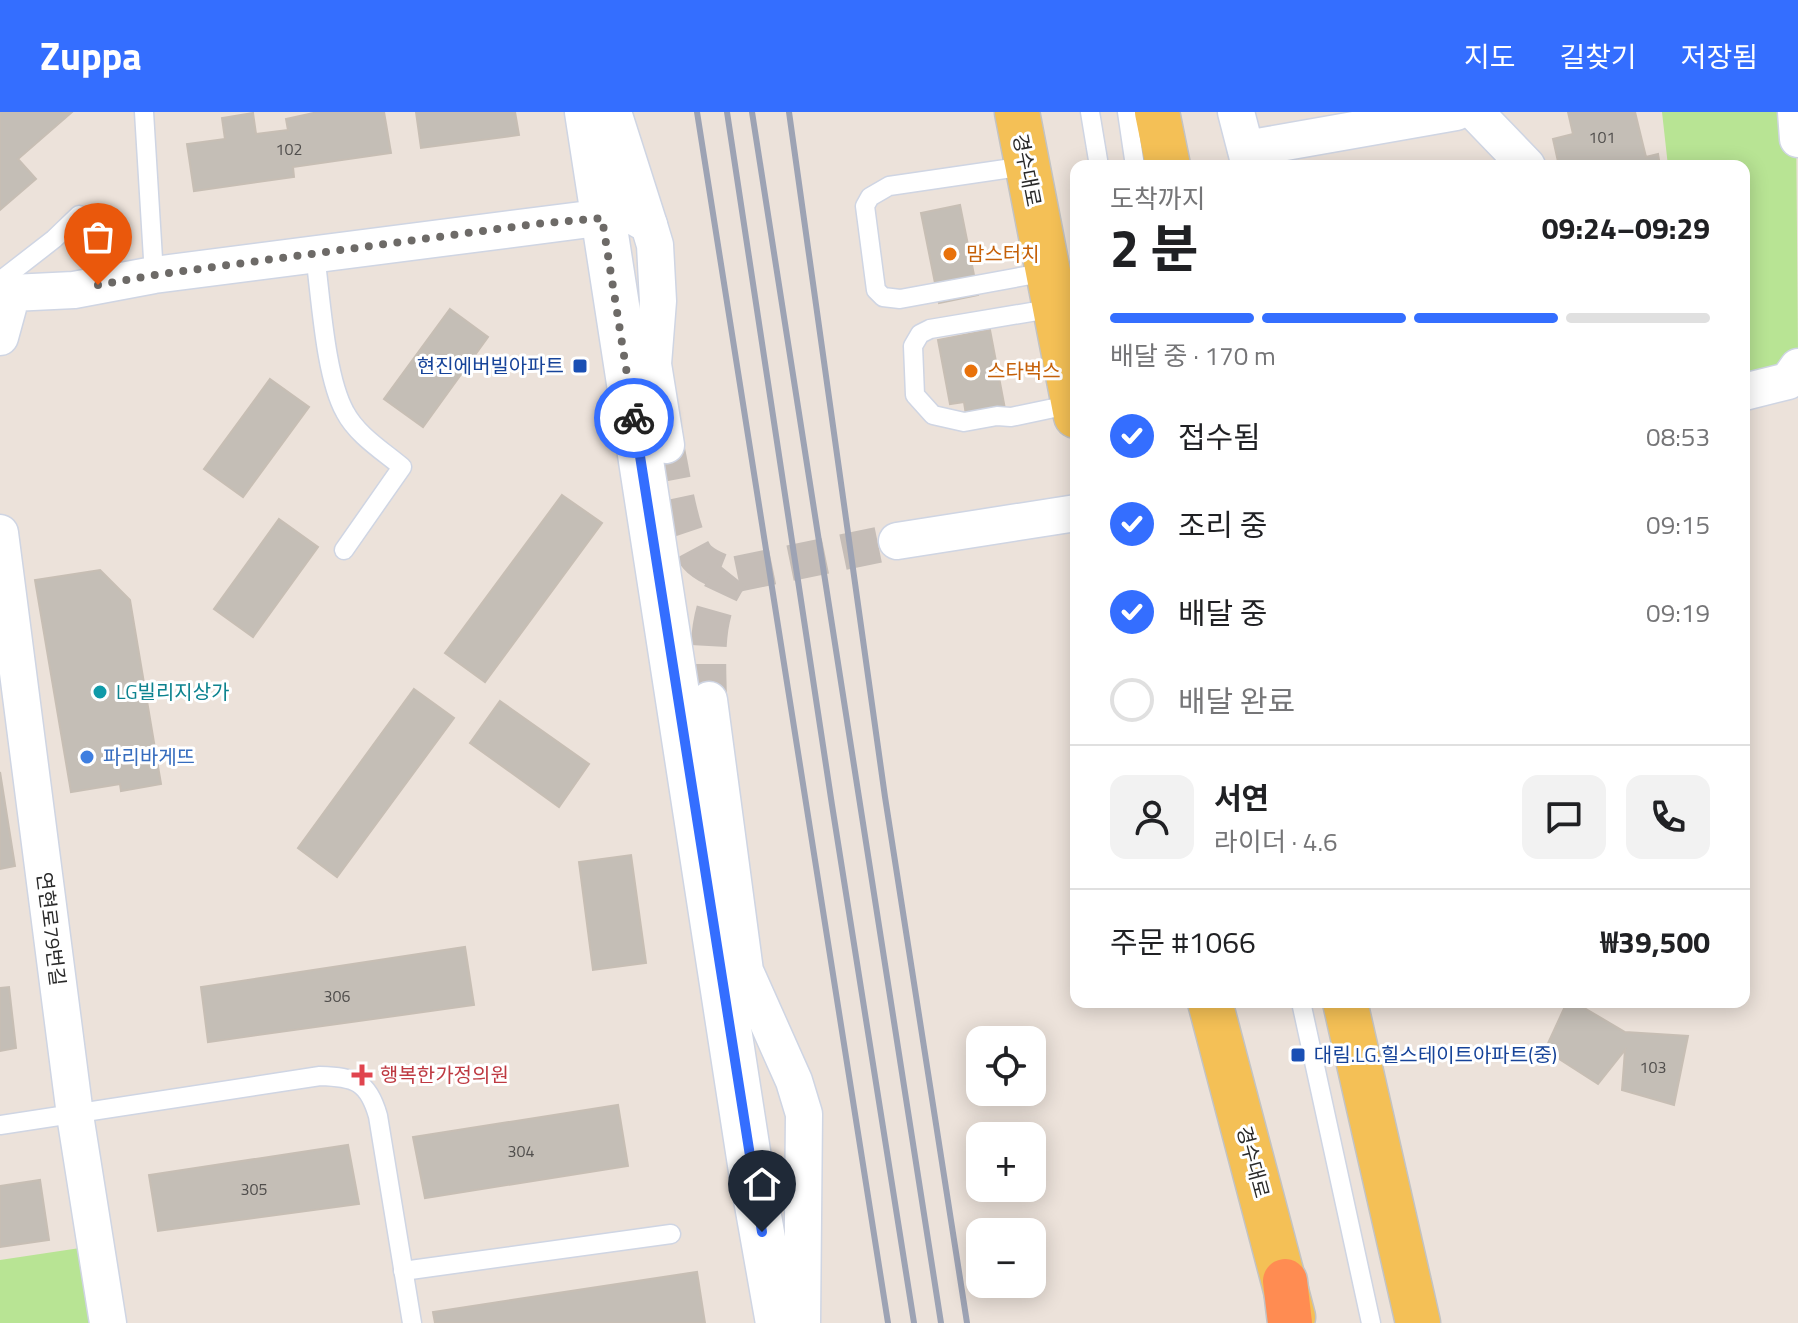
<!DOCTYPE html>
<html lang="ko">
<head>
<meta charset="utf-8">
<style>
  body { margin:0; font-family:"Titillium Web","Noto Sans KR",sans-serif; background:#f2f2f2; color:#202124; height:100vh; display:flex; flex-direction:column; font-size:30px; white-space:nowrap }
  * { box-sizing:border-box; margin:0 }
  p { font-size:26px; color:#757577 }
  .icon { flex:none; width:44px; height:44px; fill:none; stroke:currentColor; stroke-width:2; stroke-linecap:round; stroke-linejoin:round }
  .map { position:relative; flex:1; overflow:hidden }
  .drawer { position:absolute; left:1070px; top:48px; width:680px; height:848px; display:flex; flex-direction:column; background:#fff; border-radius:16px; box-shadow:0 4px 20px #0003 }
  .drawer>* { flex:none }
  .buttons { position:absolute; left:966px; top:914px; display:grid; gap:16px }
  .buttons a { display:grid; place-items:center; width:80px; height:80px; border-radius:16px; background:#fff; box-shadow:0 4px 20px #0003; font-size:40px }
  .pin { position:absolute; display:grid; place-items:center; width:68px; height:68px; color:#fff; margin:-82px -34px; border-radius:50% 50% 50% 0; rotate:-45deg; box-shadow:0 0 8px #0007 }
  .pin .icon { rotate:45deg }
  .courier { position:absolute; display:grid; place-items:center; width:80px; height:80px; margin:-40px; border:6px solid #346eff; border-radius:50%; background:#fff; color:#222; box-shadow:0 2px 10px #0007 }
  .summary em { font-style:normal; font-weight:700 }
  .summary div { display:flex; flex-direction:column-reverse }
  .summary { display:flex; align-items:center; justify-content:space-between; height:136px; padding:0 40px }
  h1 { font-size:52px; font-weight:700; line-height:60px }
  .bar { display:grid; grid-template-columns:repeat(4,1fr); gap:12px 8px; align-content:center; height:96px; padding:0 40px }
  .bar i { height:10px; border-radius:6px; background:#e0e0e0 }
  .bar .on { background:#346eff }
  .bar p { grid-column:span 4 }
  .line { display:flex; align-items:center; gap:20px; padding:0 40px; border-top:2px solid #e0e0e0 }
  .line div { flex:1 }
  .round { display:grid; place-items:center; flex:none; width:84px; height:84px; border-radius:16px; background:#f2f2f2 }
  ol { padding:0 40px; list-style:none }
  li { display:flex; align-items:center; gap:24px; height:88px }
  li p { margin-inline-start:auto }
  li .icon { padding:8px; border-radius:50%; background:#346eff; color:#fff; stroke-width:4 }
  li:last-child { color:#757577 }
  li i { width:44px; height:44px; border:4px solid #e0e0e0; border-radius:50% }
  header { display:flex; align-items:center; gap:48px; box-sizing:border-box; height:112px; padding:0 40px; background:#346eff; color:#fff }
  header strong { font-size:38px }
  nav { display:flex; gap:44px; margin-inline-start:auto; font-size:28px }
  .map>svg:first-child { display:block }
  .green { fill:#b8e494 }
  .building { fill:#c4beb6; stroke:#c7beb4; stroke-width:2 }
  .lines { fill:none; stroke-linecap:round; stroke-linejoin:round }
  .street-tunnel { stroke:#c5bdb7; stroke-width:36; stroke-dasharray:36 18; stroke-linecap:butt }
  .lane-casing { stroke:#cfd5e3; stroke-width:21 }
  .street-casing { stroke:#cfd5e3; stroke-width:39 }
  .secondary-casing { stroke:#cfd5e3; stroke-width:47 }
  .primary-casing { stroke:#c3c3c3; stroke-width:47 }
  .highway-casing { stroke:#c3c3c3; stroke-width:47 }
  .lane { stroke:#fff; stroke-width:18 }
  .street { stroke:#fff; stroke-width:36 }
  .secondary { stroke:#fff; stroke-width:44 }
  .primary { stroke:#f4c056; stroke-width:44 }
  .highway { stroke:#ff8c52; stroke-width:44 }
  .rail { stroke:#9da3b4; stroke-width:6 }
  .done { stroke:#6d6a67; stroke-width:8; stroke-dasharray:0 14.4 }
  .route { stroke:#346eff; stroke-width:10 }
  .food-dot { fill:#e8710a; stroke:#fff; stroke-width:3 }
  .transit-dot { fill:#1a4fb4; stroke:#fff; stroke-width:3 }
  .culture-dot { fill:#0f9aa8; stroke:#fff; stroke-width:3 }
  .shop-dot { fill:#3f7fe0; stroke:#fff; stroke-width:3 }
  .health-dot { fill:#e0444e; stroke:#fff; stroke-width:3 }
  .labels { text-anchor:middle; stroke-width:6; stroke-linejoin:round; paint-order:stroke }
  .number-label { font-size:16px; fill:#504e4c }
  .street-label { font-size:20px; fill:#292929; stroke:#fff }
  .food-label { font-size:20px; fill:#c56008; stroke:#fff; text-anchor:start }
  .transit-label { font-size:20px; fill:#164399; stroke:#fff; text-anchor:end }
  .culture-label { font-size:20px; fill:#0d838f; stroke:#fff; text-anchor:start }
  .shop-label { font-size:20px; fill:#366cbe; stroke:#fff; text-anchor:start }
  .health-label { font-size:20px; fill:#be3a42; stroke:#fff; text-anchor:start }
</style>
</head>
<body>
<header>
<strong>Zuppa</strong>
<nav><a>지도</a><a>길찾기</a><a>저장됨</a></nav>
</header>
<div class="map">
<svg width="1798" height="1211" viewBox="0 0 1798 1211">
  <rect width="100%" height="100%" fill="#ece2da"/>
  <g class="green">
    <path d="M1662,0h134l2,245 -54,33v-224h-76z"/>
    <path d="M80,1136l13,75h-93v-63z"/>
  </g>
  <g class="building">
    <path d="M0,0h72l-54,47 18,20 -36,31z"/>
    <path d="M318,0h66l7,41 -98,14 1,10 -100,14 -7,-47 38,-5 -3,-21 31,-5 3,21 32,-4 -2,-11z"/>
    <path d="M416,0h99l4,23 -98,13z"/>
    <path d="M1568,0h67l11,45 12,-3 2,12h-101l-6,-27 20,-5z"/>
    <path d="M960,93l18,90 -39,8 -18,-90z"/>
    <path d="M450,197l38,28 -65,90 -39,-28z"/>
    <path d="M990,218l15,79 -39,6 -2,-13 -14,2 -12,-64z"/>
    <path d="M270,267l39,28 -66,90 -39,-28z"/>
    <path d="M562,383l40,28 -117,159 -40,-29z"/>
    <path d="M279,407l39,28 -65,90 -39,-28z"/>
    <path d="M100,458l30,30 31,184 -40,7 -1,-7 -49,8 -36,-212z"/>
    <path d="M414,577l40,29 -117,159 -39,-29z"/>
    <path d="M500,589l89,63 -30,43 -89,-64z"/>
    <path d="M0,660l15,94 -15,3z"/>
    <path d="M631,743l15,108 -53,7 -14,-108z"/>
    <path d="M465,835l9,58 -266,37 -7,-55z"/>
    <path d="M9,875l7,61 -16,3v-63z"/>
    <path d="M1567,890h7l51,30 63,4 -14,69 -52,-15 3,-40 -27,34 -53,-34z"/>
    <path d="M618,993l10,61 -203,32 -12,-61z"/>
    <path d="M348,1033l11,59 -201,27 -9,-56z"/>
    <path d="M40,1068l9,60 -49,7v-61z"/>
    <path d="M697,1160l8,51h-270l-2,-11z"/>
  </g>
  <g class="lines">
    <g class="street-tunnel">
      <path d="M666,333c6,26 15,97 33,114 9,8 22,13 33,16l165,-34"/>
      <path d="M709,588c-1,-43 -5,-90 23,-125"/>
    </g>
    <g class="lane-casing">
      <g id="lane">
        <path d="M144,0l10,163"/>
        <path d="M1090,0l9,54"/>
        <path d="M1127,0l8,54"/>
        <path d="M1026,54l-137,20 -19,11 -5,9 11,84 7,7 17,2 147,-27"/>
        <path d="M315,143c6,43 10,121 30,157 12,23 38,39 57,55l-58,83"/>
        <path d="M0,169l54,-42 25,-24"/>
        <path d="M1055,196l-125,21 -10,5 -7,12 2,49 18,20 31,7 33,-6 14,1 62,-13"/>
        <path d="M1301,890l70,321"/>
        <path d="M0,1013l320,-49c35,1 48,5 58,40l34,207"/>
        <path d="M403,1159l268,-37"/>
      </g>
    </g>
    <g class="street-casing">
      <g id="street">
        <path d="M613,0l36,113"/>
        <path d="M1236,0l14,54"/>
        <path d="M1475,0l52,54"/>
        <path d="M1796,0l2,27"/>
        <path d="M1246,37l210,-37"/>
        <path d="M0,225l12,-44 62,-3 80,-15 467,-60 14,2 14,8 6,20 3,56 -5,63 13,81"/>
        <path d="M1744,280l44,-11 10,-14"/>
        <path d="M0,421l75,582 33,208"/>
        <path d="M897,429l179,-28"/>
        <path d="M709,588l36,271 49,110 10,33 -2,209"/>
      </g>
    </g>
    <g class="secondary-casing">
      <path id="secondary" d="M587,0l164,1059 27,152"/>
    </g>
    <g class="primary-casing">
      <g id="primary">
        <path d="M1017,0l59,304"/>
        <path d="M1157,0l11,54"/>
        <path d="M1210,890l83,315"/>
        <path d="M1345,890l73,321"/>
      </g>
    </g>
    <g class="highway-casing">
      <path id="highway" d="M1285,1169l5,42"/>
    </g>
    <use href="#lane" class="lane"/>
    <use href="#street" class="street"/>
    <use href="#secondary" class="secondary"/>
    <use href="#primary" class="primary"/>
    <use href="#highway" class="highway"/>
    <g class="rail">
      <path d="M697,0l191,1211"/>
      <path d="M727,0l105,693 82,518"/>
      <path d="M752,0l189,1211"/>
      <path d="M789,0l96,685 82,526"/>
    </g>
  </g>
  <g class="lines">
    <path class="done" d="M98,173l56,-10 381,-51 67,-6 32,200"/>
    <path class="route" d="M634,306l128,814"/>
  </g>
  <g class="food-dot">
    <circle cx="950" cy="142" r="8"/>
    <circle cx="971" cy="259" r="8"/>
  </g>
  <g class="transit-dot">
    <rect x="572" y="246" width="16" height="16" rx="4"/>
    <rect x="1290" y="935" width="16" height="16" rx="4"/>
  </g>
  <circle class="culture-dot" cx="100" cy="580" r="8"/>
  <circle class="shop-dot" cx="87" cy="645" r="8"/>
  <path class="health-dot" d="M358 951h8v8h8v8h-8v8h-8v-8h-8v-8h8z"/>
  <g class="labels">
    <g class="number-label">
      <text x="1602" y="31">101</text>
      <text x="289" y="43">102</text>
      <text x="337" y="890">306</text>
      <text x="1653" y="961">103</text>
      <text x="521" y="1045">304</text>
      <text x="254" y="1083">305</text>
    </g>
    <g class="street-label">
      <text transform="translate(1027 58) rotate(79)" y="7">경수대로</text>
      <text transform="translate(51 817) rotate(83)" y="7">연현로79번길</text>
      <text transform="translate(1253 1050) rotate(75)" y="7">경수대로</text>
    </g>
    <g class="food-label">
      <text x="966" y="149">맘스터치</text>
      <text x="987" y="266">스타벅스</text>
    </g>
    <g class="transit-label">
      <text x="564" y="261">현진에버빌아파트</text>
      <text x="1314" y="950" text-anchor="start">대림.LG.힐스테이트아파트(중)</text>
    </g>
    <g class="culture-label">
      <text x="116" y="587">LG빌리지상가</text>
    </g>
    <g class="shop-label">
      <text x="103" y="652">파리바게뜨</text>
    </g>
    <g class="health-label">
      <text x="380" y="970">행복한가정의원</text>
    </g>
  </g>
</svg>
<div class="buttons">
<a><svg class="icon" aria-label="locate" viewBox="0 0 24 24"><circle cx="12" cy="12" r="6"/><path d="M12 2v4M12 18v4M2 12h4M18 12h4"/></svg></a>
<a>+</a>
<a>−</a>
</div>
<div class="pin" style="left:98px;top:173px;background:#ea580c"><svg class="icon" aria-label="bag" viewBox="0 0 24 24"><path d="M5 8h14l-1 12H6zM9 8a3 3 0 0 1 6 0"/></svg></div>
<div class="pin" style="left:762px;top:1120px;background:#1f2937"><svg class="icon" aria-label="home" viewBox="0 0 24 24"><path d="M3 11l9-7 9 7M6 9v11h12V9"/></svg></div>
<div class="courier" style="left:634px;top:306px"><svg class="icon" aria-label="bike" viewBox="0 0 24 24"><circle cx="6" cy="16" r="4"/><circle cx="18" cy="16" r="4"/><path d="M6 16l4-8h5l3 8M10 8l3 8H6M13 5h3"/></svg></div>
<section class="drawer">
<div class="summary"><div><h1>2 분</h1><p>도착까지</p></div><em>09:24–09:29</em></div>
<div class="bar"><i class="on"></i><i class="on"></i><i class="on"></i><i></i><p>배달 중 · 170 m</p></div>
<ol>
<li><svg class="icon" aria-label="check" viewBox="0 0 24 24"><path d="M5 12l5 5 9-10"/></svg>접수됨<p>08:53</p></li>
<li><svg class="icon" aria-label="check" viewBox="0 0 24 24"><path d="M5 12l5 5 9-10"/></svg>조리 중<p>09:15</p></li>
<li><svg class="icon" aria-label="check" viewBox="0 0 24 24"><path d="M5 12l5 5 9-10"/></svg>배달 중<p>09:19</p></li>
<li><i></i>배달 완료</li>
</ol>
<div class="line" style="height:144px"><a class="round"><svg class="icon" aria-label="person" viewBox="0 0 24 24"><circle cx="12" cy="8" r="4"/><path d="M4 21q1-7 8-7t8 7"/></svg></a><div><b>서연</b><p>라이더 · 4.6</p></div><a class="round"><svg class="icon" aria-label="chat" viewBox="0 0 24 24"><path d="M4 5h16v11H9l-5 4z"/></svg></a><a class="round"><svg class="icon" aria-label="phone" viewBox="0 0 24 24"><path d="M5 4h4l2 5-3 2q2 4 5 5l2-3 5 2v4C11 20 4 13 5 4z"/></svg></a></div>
<div class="line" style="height:104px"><div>주문 #1066</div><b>₩39,500</b></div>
</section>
</div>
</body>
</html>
